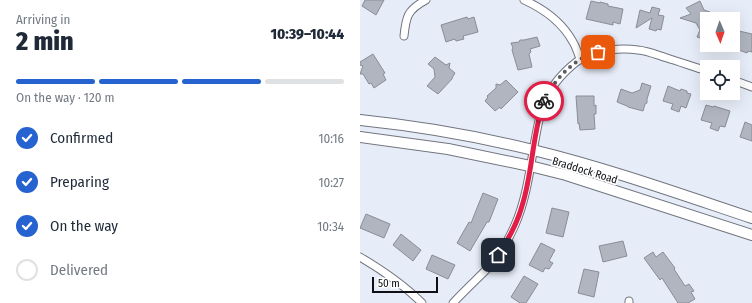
<!DOCTYPE html>
<html lang="en">
<head>
<meta charset="utf-8">
<style>
  body { margin:0; font-family:"Fira Sans Condensed",sans-serif; background:#f6f6f7; color:#1f2937; height:100vh; display:flex; flex-direction:column; font-size:15px; white-space:nowrap }
  * { box-sizing:border-box; margin:0 }
  p { font-size:13px; color:#747a83 }
  .icon { flex:none; width:22px; height:22px; fill:none; stroke:currentColor; stroke-width:2; stroke-linecap:round; stroke-linejoin:round }
  .map { position:relative; flex:1; overflow:hidden }
  .panel { display:flex; flex-direction:column; background:#fff; width:360px }
  .panel>* { flex:none }
  .needle { width:26px; rotate:178deg }
  .buttons { position:absolute; left:340px; top:12px; display:grid; gap:8px }
  .buttons a { display:grid; place-items:center; width:40px; height:40px; border-radius:0px; background:#fff; box-shadow:0 4px 16px #0002; font-size:20px }
  .scale { position:absolute; left:12px; bottom:10px; width:66px; box-sizing:border-box; padding-left:4px; border:2px solid #0e1014; border-top:0; font-size:11px; line-height:14px; white-space:nowrap; color:#0e1014; -webkit-text-stroke:3px #fff; paint-order:stroke }
  .pin { position:absolute; display:grid; place-items:center; width:34px; height:34px; color:#fff; margin:-17px; border-radius:8px; box-shadow:0 2px 6px #0006 }
  .courier { position:absolute; display:grid; place-items:center; width:40px; height:40px; margin:-20px; border:3px solid #e11d48; border-radius:50%; background:#fff; color:#222; box-shadow:0 1px 5px #0007 }
  .headline em { font-style:normal; font-weight:800 }
  .headline div { display:flex; flex-direction:column-reverse }
  .headline { display:flex; align-items:center; justify-content:space-between; height:68px; padding:0 16px }
  h1 { font-size:26px; font-weight:800; line-height:30px }
  .bar { display:grid; grid-template-columns:repeat(4,1fr); gap:6px 4px; align-content:center; height:48px; padding:0 16px }
  .bar i { height:5px; border-radius:3px; background:#e0e1e3 }
  .bar .on { background:#2763d0 }
  .bar p { grid-column:span 4 }
  ol { padding:0 16px; list-style:none }
  li { display:flex; align-items:center; gap:12px; height:44px }
  li p { margin-inline-start:auto }
  li .icon { padding:4px; border-radius:50%; background:#2763d0; color:#fff; stroke-width:4 }
  li:last-child { color:#747a83 }
  li i { width:22px; height:22px; border:2px solid #e0e1e3; border-radius:50% }
  main { display:flex; flex:1; min-height:0 }
  .map>svg:first-child { display:block }
  .building { fill:#b0b5c0; stroke:#888d97 }
  .lines { fill:none; stroke-linecap:round; stroke-linejoin:round }
  .street-casing { stroke:#71757f; stroke-width:9 }
  .secondary-casing { stroke:#71757f; stroke-width:12 }
  .street { stroke:#fff; stroke-width:7 }
  .secondary { stroke:#fff; stroke-width:10 }
  .done { stroke:#5a5d64; stroke-width:4; stroke-dasharray:0 7.2 }
  .route { stroke:#e11d48; stroke-width:5 }
  .labels { text-anchor:middle; stroke-width:3.5; stroke-linejoin:round; paint-order:stroke }
  .street-label { font-size:11px; fill:#0e1014; stroke:#fff }
</style>
</head>
<body>
<main>
<section class="panel">
<div class="headline"><div><h1>2 min</h1><p>Arriving in</p></div><em>10:39–10:44</em></div>
<div class="bar"><i class="on"></i><i class="on"></i><i class="on"></i><i></i><p>On the way · 120 m</p></div>
<ol>
<li><svg class="icon" aria-label="check" viewBox="0 0 24 24"><path d="M5 12l5 5 9-10"/></svg>Confirmed<p>10:16</p></li>
<li><svg class="icon" aria-label="check" viewBox="0 0 24 24"><path d="M5 12l5 5 9-10"/></svg>Preparing<p>10:27</p></li>
<li><svg class="icon" aria-label="check" viewBox="0 0 24 24"><path d="M5 12l5 5 9-10"/></svg>On the way<p>10:34</p></li>
<li><i></i>Delivered</li>
</ol>
</section>
<div class="map">
<svg width="392" height="303" viewBox="0 0 392 303">
  <rect width="100%" height="100%" fill="#e7edf8"/>
  <g class="building">
    <path d="M5,0h19l-8,15 -14,-9z"/>
    <path d="M231,1l9,2v-1l8,2v2l15,3 -3,15 -7,-2v3l-27,-6z"/>
    <path d="M340,1l4,9 6,2 2,7h-5v21l-10,-3 3,-7 -4,-7 -16,-5 11,-4 -5,-6z"/>
    <path d="M292,7l8,2 -2,6 6,1 -3,14 -4,-1 -1,2 -7,-2 3,-11 -16,10 4,-18 10,3z"/>
    <path d="M107,17l1,2 6,-2 4,15 -15,4 1,3 -8,2 -1,-2 -9,3 -5,-17z"/>
    <path d="M373,30l6,2v-1l13,3v18l-4,-1 -1,2 -14,-5z"/>
    <path d="M177,37l3,9 -10,3 1,3 -2,2 3,13 -14,3 -6,-20 1,-2 -2,-5 8,-1 1,-2h4z"/>
    <path d="M13,54l12,19 -2,1 3,6 -12,8 -3,-5 -2,1 -6,-10h-3l3,-8 -3,-1v-3z"/>
    <path d="M75,57l11,8 4,-2 -1,5 6,5 -3,5v1l-14,15 -11,-8 8,-9 -1,-8 -6,-5z"/>
    <path d="M146,80l12,12 -17,17 -1,-2 -5,4 -10,-10 3,-4 -1,-1 9,-8v-4l4,1z"/>
    <path d="M282,83l9,3 -4,13v4l-2,1 -2,7 -15,-4 -1,-1 -10,-4 4,-13 11,4 8,-3z"/>
    <path d="M308,86l12,5 1,-2 6,2v2l4,1 -5,14 -5,-2 -2,6 -8,-3 2,-5 -10,-3z"/>
    <path d="M216,96h18v10l2,-1v9h-2l1,15 -15,1 -1,-7 -1,1z"/>
    <path d="M346,105l7,2 1,-1 16,5 -5,16 -5,-1 -2,5 -8,-3 2,-5 -11,-3z"/>
    <path d="M385,122l7,3v16l-12,-4z"/>
    <path d="M123,193l15,6 -9,23h-2l-17,29 -13,-8 12,-21 2,1z"/>
    <path d="M192,208l17,4 -6,25 -17,-4z"/>
    <path d="M6,214l24,10 -6,14 -24,-10z"/>
    <path d="M41,234l20,16 -8,11 -20,-16z"/>
    <path d="M263,241l4,15 -24,6 -4,-16z"/>
    <path d="M181,243l14,7 -6,11 4,2 -4,6 -4,-1 -2,4 -14,-7z"/>
    <path d="M293,252l3,5 7,-5 12,16 -1,1 11,17 4,-2 5,7 -3,1 4,7 -7,4h-10l-16,-25 -2,2 -16,-22z"/>
    <path d="M72,255l23,10 -7,14 -22,-10z"/>
    <path d="M224,269l15,3 -5,25 -16,-4z"/>
    <path d="M164,276l14,8 -12,19h-6l-9,-6z"/>
  </g>
  <g class="lines">
    <g class="street-casing">
      <g id="street">
        <path d="M164,0c20,9 38,22 49,42 3,5 5,11 7,17"/>
        <path d="M44,36c2,-19 3,-26 22,-36"/>
        <path d="M373,80l19,7"/>
        <path d="M0,257c22,13 44,28 62,46"/>
        <path d="M269,301v2"/>
        <path d="M93,303c11,-12 23,-23 34,-34 12,-13 21,-28 28,-44 15,-34 16,-73 25,-109 4,-18 12,-31 25,-44 6,-6 14,-13 22,-16 12,-7 37,-8 51,-6 10,1 19,5 29,8 13,4 27,9 40,13"/>
      </g>
    </g>
    <g class="secondary-casing">
      <g id="secondary">
        <path d="M0,120c58,6 116,16 173,30 74,18 147,44 219,68"/>
        <path d="M0,137l88,12 82,17 36,9 186,60"/>
      </g>
    </g>
    <use href="#street" class="street"/>
    <use href="#secondary" class="secondary"/>
  </g>
  <g class="lines">
    <path class="done" d="M184,101c7,-17 28,-40 45,-46 2,-2 6,-2 9,-3"/>
    <path class="route" d="M138,255c10,-15 19,-31 24,-49 11,-34 10,-72 22,-105"/>
  </g>
  <g class="labels">
    <g class="street-label">
      <text transform="translate(225 170) rotate(17)" y="4">Braddock Road</text>
    </g>
  </g>
</svg>
<div class="buttons">
<a><svg class="needle" viewBox="-14 -14 28 28"><path d="M0-13l5 13h-10z" fill="#e53935"/><path d="M0 13l5-13h-10z" fill="#747a83"/></svg></a>
<a><svg class="icon" aria-label="locate" viewBox="0 0 24 24"><circle cx="12" cy="12" r="6"/><path d="M12 2v4M12 18v4M2 12h4M18 12h4"/></svg></a>
</div>
<div class="scale">50 m</div>
<div class="pin" style="left:238px;top:52px;background:#ea580c"><svg class="icon" aria-label="bag" viewBox="0 0 24 24"><path d="M5 8h14l-1 12H6zM9 8a3 3 0 0 1 6 0"/></svg></div>
<div class="pin" style="left:138px;top:255px;background:#1f2937"><svg class="icon" aria-label="home" viewBox="0 0 24 24"><path d="M3 11l9-7 9 7M6 9v11h12V9"/></svg></div>
<div class="courier" style="left:184px;top:101px"><svg class="icon" aria-label="bike" viewBox="0 0 24 24"><circle cx="6" cy="16" r="4"/><circle cx="18" cy="16" r="4"/><path d="M6 16l4-8h5l3 8M10 8l3 8H6M13 5h3"/></svg></div>
</div>
</main>
</body>
</html>
